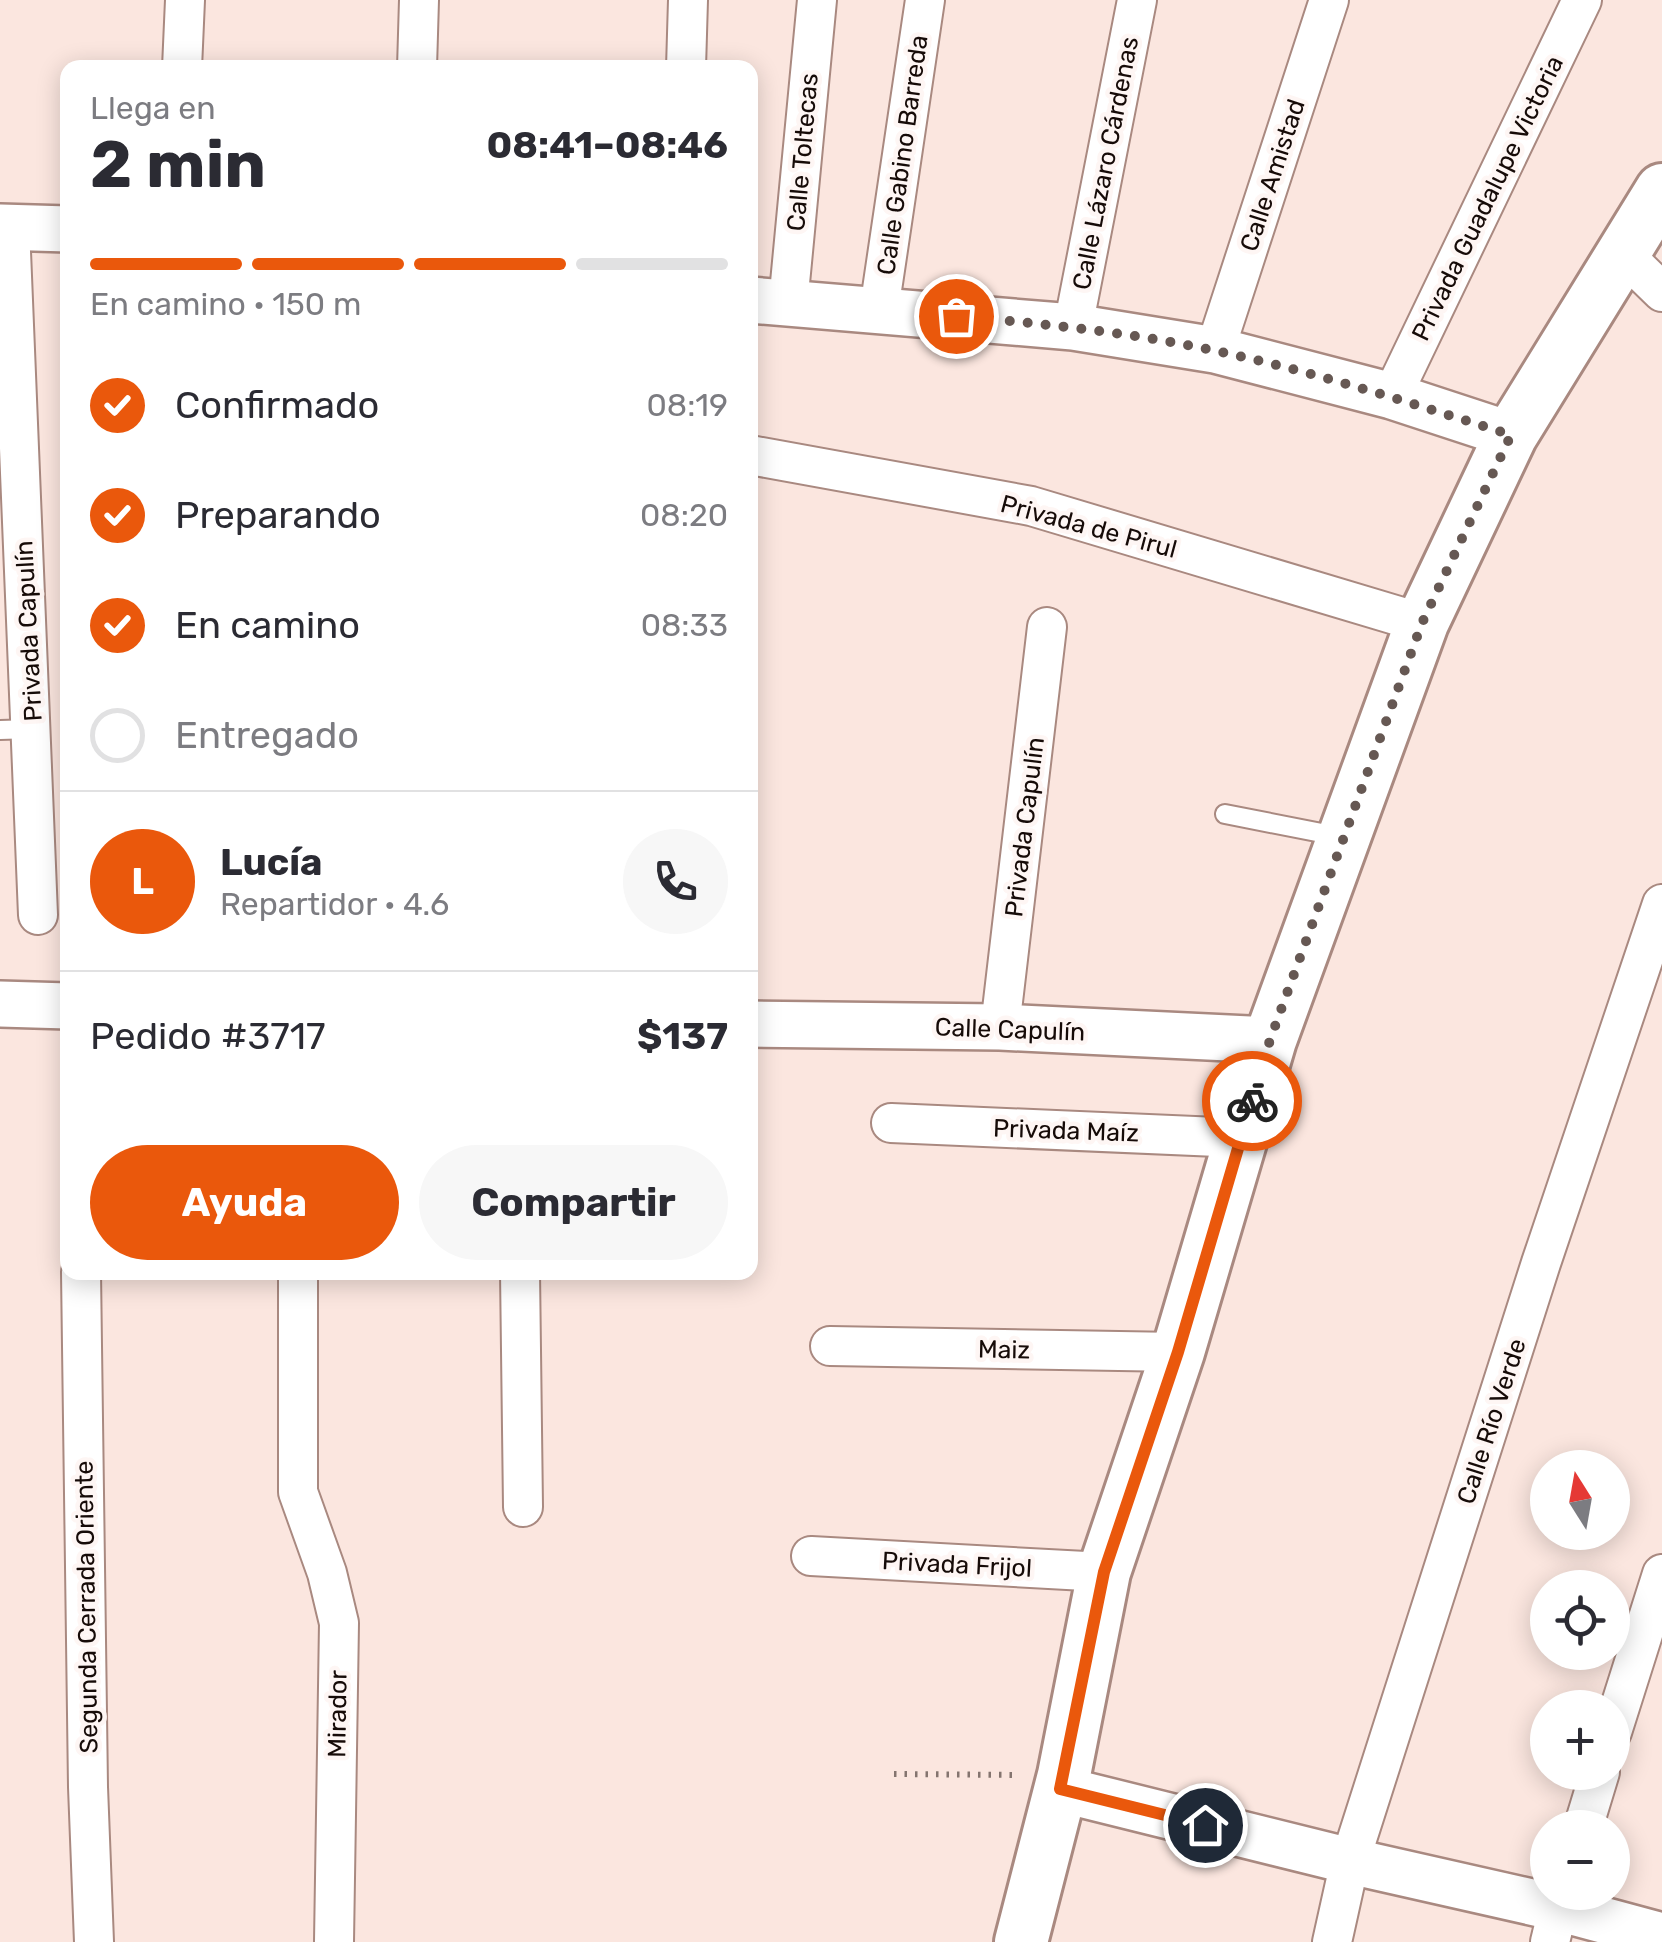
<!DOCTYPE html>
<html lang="es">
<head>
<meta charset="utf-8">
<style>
  body { margin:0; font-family:Rubik,sans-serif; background:#f7f7f7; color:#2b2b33; height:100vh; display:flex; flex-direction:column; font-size:38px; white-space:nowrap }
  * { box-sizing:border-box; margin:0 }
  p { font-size:32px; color:#7c7c81 }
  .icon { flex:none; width:55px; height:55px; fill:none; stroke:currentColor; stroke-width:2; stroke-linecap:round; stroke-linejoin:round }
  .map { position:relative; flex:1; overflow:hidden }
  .sheet { position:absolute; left:60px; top:60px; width:698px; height:1220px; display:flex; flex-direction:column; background:#fff; border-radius:20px; box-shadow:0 5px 25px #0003 }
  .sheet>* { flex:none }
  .needle { width:65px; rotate:349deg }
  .fabs { position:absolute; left:1530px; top:1450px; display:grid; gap:20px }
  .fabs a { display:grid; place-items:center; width:100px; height:100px; border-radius:50%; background:#fff; box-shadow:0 5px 25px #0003; font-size:50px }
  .pin { position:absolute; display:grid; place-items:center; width:85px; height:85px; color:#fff; margin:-42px; border:5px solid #fff; border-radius:50%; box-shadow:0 2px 10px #0007 }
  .courier { position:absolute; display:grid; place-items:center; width:100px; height:100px; margin:-50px; border:8px solid #ea580c; border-radius:50%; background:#fff; color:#222; box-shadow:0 2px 12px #0007 }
  .head em { font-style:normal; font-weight:700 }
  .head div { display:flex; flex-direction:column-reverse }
  .head { display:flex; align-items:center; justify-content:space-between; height:170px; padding:0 30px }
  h1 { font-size:65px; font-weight:700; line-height:75px }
  .bar { display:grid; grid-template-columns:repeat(4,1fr); gap:15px 10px; align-content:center; height:120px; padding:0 30px }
  .bar i { height:12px; border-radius:8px; background:#e1e1e2 }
  .bar .on { background:#ea580c }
  .bar p { grid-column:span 4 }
  .line { display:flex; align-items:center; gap:25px; padding:0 30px; border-top:2px solid #e1e1e2 }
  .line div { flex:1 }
  .round { display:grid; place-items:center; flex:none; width:105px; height:105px; border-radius:52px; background:#f7f7f7 }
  ol { padding:0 30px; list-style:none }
  li { display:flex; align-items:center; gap:30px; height:110px }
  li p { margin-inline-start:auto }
  li .icon { padding:10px; border-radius:50%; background:#ea580c; color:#fff; stroke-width:4 }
  li:last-child { color:#7c7c81 }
  li i { width:55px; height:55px; border:5px solid #e1e1e2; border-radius:50% }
  .primary-button { display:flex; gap:20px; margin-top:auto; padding:20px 30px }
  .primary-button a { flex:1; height:115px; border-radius:60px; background:#ea580c; color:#fff; font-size:40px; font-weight:700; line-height:115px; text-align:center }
  .primary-button a+a { background:#f7f7f7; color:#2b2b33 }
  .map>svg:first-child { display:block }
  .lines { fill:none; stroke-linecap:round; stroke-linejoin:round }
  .service-casing { stroke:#a98980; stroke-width:22 }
  .minor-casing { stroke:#a98980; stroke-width:42 }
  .tertiary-casing { stroke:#a98980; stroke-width:50 }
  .secondary-casing { stroke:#a98980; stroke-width:58 }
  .path { stroke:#84746f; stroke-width:6; stroke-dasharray:2.5 8; stroke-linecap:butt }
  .service { stroke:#fff; stroke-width:18 }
  .minor { stroke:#fff; stroke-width:38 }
  .tertiary { stroke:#fff; stroke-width:45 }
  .secondary { stroke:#fff; stroke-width:52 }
  .done { stroke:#665853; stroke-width:10; stroke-dasharray:0 18 }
  .route { stroke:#ea580c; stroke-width:12 }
  .labels { text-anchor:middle; stroke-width:9; stroke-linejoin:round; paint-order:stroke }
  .street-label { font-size:25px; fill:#160b08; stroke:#fef6f4 }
</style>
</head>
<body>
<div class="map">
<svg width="1662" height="1942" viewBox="0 0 1662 1942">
  <rect width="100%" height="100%" fill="#fbe6df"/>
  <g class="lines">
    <g class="service-casing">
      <g id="service">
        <path d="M0,730l32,-1"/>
        <path d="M1225,814l112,22"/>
      </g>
    </g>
    <g class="minor-casing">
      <g id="minor">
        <path d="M182,68l3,-68"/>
        <path d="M417,68l2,-68"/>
        <path d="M686,68l2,-68"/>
        <path d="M10,227l28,688"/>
        <path d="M1622,253l40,39"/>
        <path d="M788,304l29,-304"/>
        <path d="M879,310l46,-310"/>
        <path d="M1073,327l64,-327"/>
        <path d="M1215,350l114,-350"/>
        <path d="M1392,396l190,-396"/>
        <path d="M750,455l281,51 391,117"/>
        <path d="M1000,1027l47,-400"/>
        <path d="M891,1123l350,15"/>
        <path d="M81,1272l7,515 6,155"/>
        <path d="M298,1272v220l29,81 12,50 -5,319"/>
        <path d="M520,1272l3,235"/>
        <path d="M830,1346l348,6"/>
        <path d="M811,1556l293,16"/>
        <path d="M1612,1732l50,-158"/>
        <path d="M1583,1828l17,-56"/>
        <path d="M1332,1942l18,-81 191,-598 121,-359"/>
        <path d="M1550,1942l12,-50"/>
      </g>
    </g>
    <g class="tertiary-casing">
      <g id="tertiary">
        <path d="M0,227l68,2"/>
        <path d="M750,300l323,27 142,23 177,46 119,39"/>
        <path d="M0,1004l68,2"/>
        <path d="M750,1024l250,3 270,13"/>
        <path d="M1060,1789l290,72 208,47 104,28"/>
      </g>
    </g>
    <g class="secondary-casing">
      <path id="secondary" d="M1021,1942l43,-167 40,-203 74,-220 92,-312 152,-417 89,-188 151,-245"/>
    </g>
    <path class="path" d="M894,1774l124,1"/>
    <use href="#service" class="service"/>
    <use href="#minor" class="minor"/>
    <use href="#tertiary" class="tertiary"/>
    <use href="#secondary" class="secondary"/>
  </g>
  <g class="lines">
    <path class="done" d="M956,316c87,8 174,16 260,35 100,21 198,53 295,84l-89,188 -152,417 -18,61"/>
    <path class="route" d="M1205,1825l-145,-36 44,-217 74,-220 74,-251"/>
  </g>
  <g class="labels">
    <g class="street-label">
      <text transform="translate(802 152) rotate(-85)" y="9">Calle Toltecas</text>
      <text transform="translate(902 155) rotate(-82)" y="9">Calle Gabino Barreda</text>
      <text transform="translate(1105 163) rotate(-79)" y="9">Calle Lázaro Cárdenas</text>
      <text transform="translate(1272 175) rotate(-72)" y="9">Calle Amistad</text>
      <text transform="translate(1487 198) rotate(-64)" y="9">Privada Guadalupe Victoria</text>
      <text transform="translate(1089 526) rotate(15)" y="9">Privada de Pirul</text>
      <text transform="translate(28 631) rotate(-93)" y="9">Privada Capulín</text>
      <text transform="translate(1024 827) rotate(-83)" y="9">Privada Capulín</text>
      <text transform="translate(1010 1029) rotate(2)" y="9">Calle Capulín</text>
      <text transform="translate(1066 1130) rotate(2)" y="9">Privada Maíz</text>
      <text transform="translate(1004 1349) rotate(1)" y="9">Maiz</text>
      <text transform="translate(1491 1421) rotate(-72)" y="9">Calle Río Verde</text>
      <text transform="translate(957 1564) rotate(3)" y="9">Privada Frijol</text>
      <text transform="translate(86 1607) rotate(-91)" y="9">Segunda Cerrada Oriente</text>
      <text transform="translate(337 1714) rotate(-89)" y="9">Mirador</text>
    </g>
  </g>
</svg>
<div class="fabs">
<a><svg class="needle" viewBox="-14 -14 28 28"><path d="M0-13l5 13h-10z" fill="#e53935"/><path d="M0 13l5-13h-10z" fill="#7c7c81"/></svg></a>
<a><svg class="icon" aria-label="locate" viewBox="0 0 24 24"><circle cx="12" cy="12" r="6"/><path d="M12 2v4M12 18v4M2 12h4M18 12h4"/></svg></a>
<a>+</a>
<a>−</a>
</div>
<div class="pin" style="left:956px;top:316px;background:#ea580c"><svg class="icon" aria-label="bag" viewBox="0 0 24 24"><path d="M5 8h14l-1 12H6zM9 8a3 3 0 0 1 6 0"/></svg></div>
<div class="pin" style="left:1205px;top:1825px;background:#1f2937"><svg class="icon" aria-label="home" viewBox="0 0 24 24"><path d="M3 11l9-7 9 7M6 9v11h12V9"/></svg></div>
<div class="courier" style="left:1252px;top:1101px"><svg class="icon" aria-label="bike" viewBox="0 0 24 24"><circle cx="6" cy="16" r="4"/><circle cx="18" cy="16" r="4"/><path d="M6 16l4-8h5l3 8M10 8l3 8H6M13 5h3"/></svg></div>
<section class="sheet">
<div class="head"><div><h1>2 min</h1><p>Llega en</p></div><em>08:41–08:46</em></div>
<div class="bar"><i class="on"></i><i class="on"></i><i class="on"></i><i></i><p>En camino · 150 m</p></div>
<ol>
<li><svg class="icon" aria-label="check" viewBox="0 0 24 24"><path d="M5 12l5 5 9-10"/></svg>Confirmado<p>08:19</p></li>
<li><svg class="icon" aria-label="check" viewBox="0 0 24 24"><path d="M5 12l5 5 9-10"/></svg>Preparando<p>08:20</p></li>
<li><svg class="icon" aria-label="check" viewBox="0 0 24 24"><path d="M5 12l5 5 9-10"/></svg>En camino<p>08:33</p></li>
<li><i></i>Entregado</li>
</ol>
<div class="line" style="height:180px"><b class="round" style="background:#ea580c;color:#fff">L</b><div><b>Lucía</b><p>Repartidor · 4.6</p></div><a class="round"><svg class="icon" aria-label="phone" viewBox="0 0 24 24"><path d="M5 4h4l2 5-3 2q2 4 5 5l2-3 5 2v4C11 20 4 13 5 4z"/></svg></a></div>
<div class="line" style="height:130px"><div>Pedido #3717</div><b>$137</b></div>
<div class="primary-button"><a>Ayuda</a><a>Compartir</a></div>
</section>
</div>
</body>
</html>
